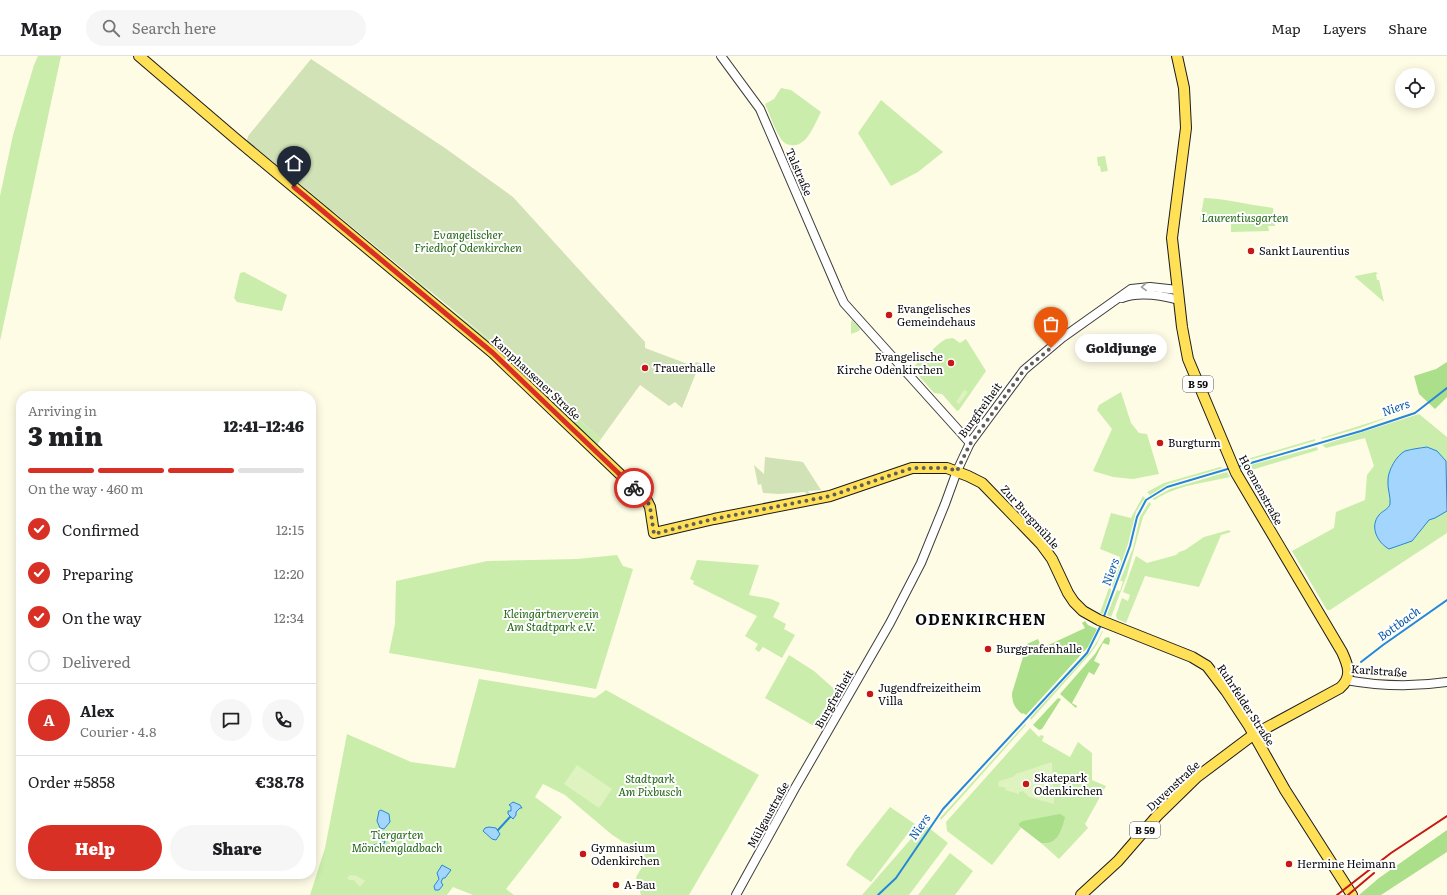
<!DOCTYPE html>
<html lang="en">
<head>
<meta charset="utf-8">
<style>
  body { margin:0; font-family:Literata,serif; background:#f6f6f6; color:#202124; height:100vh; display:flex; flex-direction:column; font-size:15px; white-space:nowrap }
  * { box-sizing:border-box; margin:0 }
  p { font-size:13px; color:#757577 }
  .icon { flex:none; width:22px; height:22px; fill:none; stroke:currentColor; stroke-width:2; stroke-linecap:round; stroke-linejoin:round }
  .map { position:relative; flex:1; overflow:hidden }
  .details { position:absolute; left:16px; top:335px; width:300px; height:488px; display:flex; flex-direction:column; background:#fff; border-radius:16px; box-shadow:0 2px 10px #0003 }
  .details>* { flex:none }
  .buttons { position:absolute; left:1395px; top:12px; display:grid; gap:8px }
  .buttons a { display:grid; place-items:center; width:40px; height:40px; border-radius:50%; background:#fff; box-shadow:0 2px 10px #0003; font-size:20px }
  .pin { position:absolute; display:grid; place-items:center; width:34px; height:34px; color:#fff; margin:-41px -17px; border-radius:50% 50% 50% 0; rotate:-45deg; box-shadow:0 0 4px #0007 }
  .pin .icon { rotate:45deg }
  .courier { position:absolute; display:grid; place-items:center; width:40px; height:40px; margin:-20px; border:3px solid #d93025; border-radius:50%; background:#fff; color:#222; box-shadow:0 1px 5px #0007 }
  .bubble { position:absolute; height:28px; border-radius:14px; background:#fff; box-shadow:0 2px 10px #0003; font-size:13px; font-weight:800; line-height:28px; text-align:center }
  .summary em { font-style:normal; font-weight:800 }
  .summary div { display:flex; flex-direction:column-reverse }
  .summary { display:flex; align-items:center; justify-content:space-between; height:68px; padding:0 12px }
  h1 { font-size:26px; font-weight:800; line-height:30px }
  .bar { display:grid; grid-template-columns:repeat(4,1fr); gap:6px 4px; align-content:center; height:48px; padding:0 12px }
  .bar i { height:5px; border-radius:3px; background:#e0e0e0 }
  .bar .active { background:#d93025 }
  .bar p { grid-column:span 4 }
  .line { display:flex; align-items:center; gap:10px; padding:0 12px; border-top:1px solid #e0e0e0 }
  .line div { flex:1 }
  .round { display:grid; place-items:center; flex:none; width:42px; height:42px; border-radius:21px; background:#f6f6f6 }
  ol { padding:0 12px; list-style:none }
  li { display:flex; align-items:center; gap:12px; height:44px }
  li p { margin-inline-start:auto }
  li .icon { padding:4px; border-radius:50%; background:#d93025; color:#fff; stroke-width:4 }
  li:last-child { color:#757577 }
  li i { width:22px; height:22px; border:2px solid #e0e0e0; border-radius:50% }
  .cta { display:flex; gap:8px; margin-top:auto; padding:8px 12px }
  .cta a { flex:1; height:46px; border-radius:24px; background:#d93025; color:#fff; font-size:16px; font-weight:800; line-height:46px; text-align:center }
  .cta a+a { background:#f6f6f6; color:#202124 }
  header { display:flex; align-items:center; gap:24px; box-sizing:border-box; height:56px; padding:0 20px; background:#fff; border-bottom:1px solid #e0e0e0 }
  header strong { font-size:19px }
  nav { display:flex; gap:22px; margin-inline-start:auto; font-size:14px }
  .search { width:280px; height:36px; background:#f6f6f6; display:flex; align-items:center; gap:10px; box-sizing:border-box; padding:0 14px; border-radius:22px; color:#757577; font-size:15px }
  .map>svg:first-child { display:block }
  .green { fill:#caedac }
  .forest { fill:#abdf8a }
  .cemetery { fill:#d1e2b6 }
  .pitch { fill:#def3bf }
  .water { fill:#a4d6fd; stroke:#2487db }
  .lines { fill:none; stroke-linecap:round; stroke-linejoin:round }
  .stream { stroke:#2487db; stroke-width:2 }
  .minor-casing { stroke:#3d3d3d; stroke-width:10 }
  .major-casing { stroke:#1b1b1b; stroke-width:12 }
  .minor { stroke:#fff; stroke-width:8 }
  .major { stroke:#ffe056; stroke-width:10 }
  .rail { stroke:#c61815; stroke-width:2 }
  .oneway { stroke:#9d9d9d }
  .done { stroke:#605f57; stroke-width:4; stroke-dasharray:0 7.2 }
  .route { stroke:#d93025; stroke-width:5 }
  .poi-dot { fill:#c61815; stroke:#fff; stroke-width:1.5 }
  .labels { text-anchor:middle; stroke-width:4; stroke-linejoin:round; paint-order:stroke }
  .shield { fill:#fff; stroke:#545454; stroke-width:1 }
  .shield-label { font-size:10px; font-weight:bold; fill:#0a0a0a }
  .street-label { font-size:11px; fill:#0a0a0a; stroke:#fff }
  .park-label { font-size:11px; font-style:italic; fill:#216615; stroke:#fff }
  .poi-label { font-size:11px; fill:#0a0a0a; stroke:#fff; text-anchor:start }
  .water-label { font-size:12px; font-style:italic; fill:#0957a6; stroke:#fff }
  .district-label { font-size:15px; font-weight:bold; letter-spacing:1px; fill:#0a0a0a; stroke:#fff }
</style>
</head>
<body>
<header>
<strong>Map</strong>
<div class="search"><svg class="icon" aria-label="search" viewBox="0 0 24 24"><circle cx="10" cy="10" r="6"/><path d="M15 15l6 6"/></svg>Search here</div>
<nav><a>Map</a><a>Layers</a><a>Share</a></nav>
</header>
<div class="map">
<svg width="1447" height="839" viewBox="0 0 1447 839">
  <rect width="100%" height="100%" fill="#fffce6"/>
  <g class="green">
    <path d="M38,0h23l-61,285v-145l13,-61 21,-70z"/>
    <path d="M781,32l10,2 30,22c-6,11 -14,36 -30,33 -4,0 -8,-3 -10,-6 -7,-11 -11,-24 -16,-35l9,-5z"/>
    <path d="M881,44l62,52 -25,20 -27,14 -33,-53z"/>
    <path d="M247,85l87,71 -1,2 -85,-71z"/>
    <path d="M1105,100l3,15 -7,1 -1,-6h-2l-1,-9z"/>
    <path d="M1204,142c24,1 46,7 69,10l2,18h-7l1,5 -38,1v-11l-31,-1z"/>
    <path d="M244,216l43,23 -5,16 -45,-9 -3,-4 6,-25z"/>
    <path d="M1376,216l2,2h-2l1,6h2l5,22 -29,-25v-1z"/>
    <path d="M416,223l19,18 57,45 109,97 -4,6 -71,-68 -112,-96z"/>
    <path d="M852,264l8,9 -1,2 -8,3v-13z"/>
    <path d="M953,282l7,5 6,-4 20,32 -27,39 -2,1 -15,-17 -8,-1 -22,-25 29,-26 5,-3z"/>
    <path d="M1121,336l10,31 8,10 8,1 12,40 -26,5 -20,-2 -20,-6 19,-42 -15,-19 2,-5z"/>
    <path d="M1397,358l-37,14 -38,11 -1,-1z"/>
    <path d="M1419,358l28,23v96l-117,77h-3l-35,-59 42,-23 2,-16 29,-12 2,-25 7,-9 -9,-28 -39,10 -4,-3z"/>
    <path d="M1315,383v2l-69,20 1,-2z"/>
    <path d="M1317,391l1,3 -73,22 -2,-5z"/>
    <path d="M1220,411l3,1 -55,16 -18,11 -3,-3 17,-9z"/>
    <path d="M1227,416l3,5c-25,6 -54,8 -75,23l-3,-1 18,-10z"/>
    <path d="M1143,440l2,2 -9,14 -8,32 -15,43 -3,-1 1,5 -8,23 -3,-1 20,-56 -20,-8 11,-36 20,5z"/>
    <path d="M1149,446l2,2 -8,13 -16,58 -16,42 -4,-2 10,-25 3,1 3,-10h-3l13,-33 7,-31z"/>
    <path d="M1229,474l2,2 -10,3 -22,52 -54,-11 -19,47 -9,-4 -1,-4 6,-17 6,3 2,-6 -7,-3 13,-36 11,7 29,-8 3,-3 6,-2 19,-13z"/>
    <path d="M617,499l6,11 10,3 -37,120 -207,-36 6,-29 1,-43 91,-20 90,-2z"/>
    <path d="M697,504l62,5 -10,30 22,4 9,4 -7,14 13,7 -2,5 11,6 -13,23 -19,-11 -4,5 -4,-3 3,-5 -13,-8 12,-20 -64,-32 1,-3 -4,-2z"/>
    <path d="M1102,575h1l-6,13 -7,10 -59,66 -1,-2 60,-66 8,-12z"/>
    <path d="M789,599l25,16 18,16 9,5 -22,37 -54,-31z"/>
    <path d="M479,623l116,19 11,-8 153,85 -70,120h-48l-5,-18 9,-15 -1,-10 -6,-6 -15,-4 -12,-8 -46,-39 -22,-11 -8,13 27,20 -56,72 8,6h-41l-20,-8 -6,8h-137l15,-47 22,-114 64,28 44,6z"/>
    <path d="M1025,668l1,1 -85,95 -1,-2z"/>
    <path d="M1030,672l9,9 2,-2 3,1 -2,5 28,16 8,-15 14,11v27l14,6 -21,38 3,4 -29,31 -18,-16c15,-2 17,-6 22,-20l-14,-6 -30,6v3l2,2 -29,37 -45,-34 -1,-9z"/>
    <path d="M890,751l25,17 -44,58 -25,-17 9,-14z"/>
    <path d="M924,768l24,19 -39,52h-47z"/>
    <path d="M950,797l23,18 -18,24h-37z"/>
  </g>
  <g class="forest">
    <path d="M1447,306v35l-12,12 -16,-15 -5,-18 22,-7z"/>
    <path d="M1085,565l3,4 9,4 -9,18 -62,68 -3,-2 -1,1c-7,-6 -10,-11 -10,-21l15,-49 11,-5 4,9 43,-20 -3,-5z"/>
    <path d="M1109,581l1,3 -1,5 -6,-2 -9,18 6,3 -6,11 -5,-3 -17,31 5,3 -1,2 -16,-14 35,-40 10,-16z"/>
    <path d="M1058,642l3,1 -19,30 -3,1 -6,-5z"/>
    <path d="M1060,758l5,3c-2,8 -5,21 -14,25 -3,1 -7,1 -10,1l-22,-17v-3l4,-2z"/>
    <path d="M1447,774v22l-66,43h-22l20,-17z"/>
  </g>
  <g class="cemetery">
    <path d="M311,3l134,89 68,49 132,145v6l48,18 3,-4 4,1 -18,45 -7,-6 -6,4 -29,-21 -39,54 -109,-97 -242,-199 -3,-2 1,-5z"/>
    <path d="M765,401l38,5 18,28 -13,1 3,4 -3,1 -3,-4 -26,2 -16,-1 -2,-9 -3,1 -4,-20 10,9z"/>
  </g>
  <g class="pitch">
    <path d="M964,334l4,2 -9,12 -3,-2z"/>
    <path d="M1052,706l2,42 -25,-7 -6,-6 -4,1v2l-14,-4 1,-2 -8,-2 1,-5 14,-4 3,-3z"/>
    <path d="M577,709l35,24 -13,19 -35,-24z"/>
    <path d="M350,819l7,1 8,5 -5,6 -6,-7h-5l-2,-2z"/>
  </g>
  <g class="water">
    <path d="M1427,391l10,4 9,10 1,50 -12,7 -6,2 -17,21 -23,8c-11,-6 -20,-22 -10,-34 3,-4 10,-6 11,-11 1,-7 -3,-16 -2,-24 0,-10 9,-25 17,-29 7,-2 15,-3 22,-4z"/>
    <path d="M513,746l7,3 2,3h-2l-4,4v3l-3,4 -5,-5v-3h3v-5l-2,-1z"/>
    <path d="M381,754l8,4 1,8 -6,7 -4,-1 -3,-7 2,-10z"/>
    <path d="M489,771l7,1 4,6 -4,6 -4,-1 -9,-8 2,-3z"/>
    <path d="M383,784h1l1,2 -2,3 -21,5v-2l19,-5z"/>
    <path d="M442,809l9,5 -6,8h-2l-2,4 2,3 -4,5h-4l-1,-4 5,-7 -2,-6z"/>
  </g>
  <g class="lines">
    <g class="stream">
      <path d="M1237,411l124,-36 54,-18 32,-25"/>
      <path d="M1103,563l27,-73 7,-29 9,-17 21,-13 64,-19"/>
      <path d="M1361,606l22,-17 64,-45"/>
      <path d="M498,774l12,-13"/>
      <path d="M878,839l18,-17 47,-69 144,-156 14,-28"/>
    </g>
    <g class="minor-casing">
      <g id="minor">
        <path d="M721,0l39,53 78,181 6,13 126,140"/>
        <path d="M1122,242c18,-7 39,-3 57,2"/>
        <path d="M1346,624c33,6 68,7 101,2"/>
        <path d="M736,839l59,-107 95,-165 31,-60 24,-59 12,-33 13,-28 54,-73 38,-32 69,-49 19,-2 28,3"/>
      </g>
    </g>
    <g class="major-casing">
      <g id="major">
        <path d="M139,0l97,83 257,214 153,146 4,8 4,26 60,-14 116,-23 82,-28h35l21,8 14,7 59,61 11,15 16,34 6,9 9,9 16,9 93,37 15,9 19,25 23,35 36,64 67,105"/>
        <path d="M1081,839l37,-34 39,-45 40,-39 56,-42 87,-47c13,-11 8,-23 2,-36l-106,-179 -48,-114 -6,-32 -10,-89 14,-110 -2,-40 -7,-32"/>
      </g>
    </g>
    <use href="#minor" class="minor"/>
    <use href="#major" class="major"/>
    <g class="rail">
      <path d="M1337,839l54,-42 56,-37"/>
      <path d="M1348,839l26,-22"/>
    </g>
  </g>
  <defs><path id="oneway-chevron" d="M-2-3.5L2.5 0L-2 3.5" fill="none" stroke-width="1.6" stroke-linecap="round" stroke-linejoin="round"/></defs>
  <use class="oneway" href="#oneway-chevron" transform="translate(1144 231) rotate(177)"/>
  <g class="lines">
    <path class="done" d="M634,432l12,10 4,9 4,27 60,-15 116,-23 82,-28h35l10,3 13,-27 54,-74 27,-22"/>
    <path class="route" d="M294,131l199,166 141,135"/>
  </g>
  <g class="poi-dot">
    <circle cx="1251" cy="195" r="4"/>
    <circle cx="889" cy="259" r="4"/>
    <circle cx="951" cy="307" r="4"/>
    <circle cx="645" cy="312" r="4"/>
    <circle cx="1160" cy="387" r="4"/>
    <circle cx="988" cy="593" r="4"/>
    <circle cx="870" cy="638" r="4"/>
    <circle cx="1026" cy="728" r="4"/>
    <circle cx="583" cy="798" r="4"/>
    <circle cx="1289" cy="808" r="4"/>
    <circle cx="616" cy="829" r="4"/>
  </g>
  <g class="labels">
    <g class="shield">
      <rect x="1183" y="320" width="30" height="16" rx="3"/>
      <rect x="1130" y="766" width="30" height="16" rx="3"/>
    </g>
    <g class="shield-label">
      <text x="1198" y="332">B 59</text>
      <text x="1145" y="778">B 59</text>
    </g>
    <g class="street-label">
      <text transform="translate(799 116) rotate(67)" y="4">Talstraße</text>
      <text transform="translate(536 322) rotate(43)" y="4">Kamphausener Straße</text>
      <text transform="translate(980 354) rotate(-54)" y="4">Burgfreiheit</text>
      <text transform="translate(1261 434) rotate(61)" y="4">Hoemenstraße</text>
      <text transform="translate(1030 461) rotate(48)" y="4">Zur Burgmühle</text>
      <text transform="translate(1379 615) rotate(4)" y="4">Karlstraße</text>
      <text transform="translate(834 643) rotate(-60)" y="4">Burgfreiheit</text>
      <text transform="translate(1246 649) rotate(57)" y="4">Ruhrfelder Straße</text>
      <text transform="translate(1173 730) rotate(-43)" y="4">Duvenstraße</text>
      <text transform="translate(768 759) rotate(-61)" y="4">Mülgaustraße</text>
    </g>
    <g class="park-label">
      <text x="1245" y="166">Laurentiusgarten</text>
      <text x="468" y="183">Evangelischer<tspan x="468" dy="13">Friedhof Odenkirchen</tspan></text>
      <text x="551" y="562">Kleingärtnerverein<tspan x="551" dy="13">Am Stadtpark e.V.</tspan></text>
      <text x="650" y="727">Stadtpark<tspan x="650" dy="13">Am Pixbusch</tspan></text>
      <text x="397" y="783">Tiergarten<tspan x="397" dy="13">Mönchengladbach</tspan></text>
    </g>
    <g class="poi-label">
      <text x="1259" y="199">Sankt Laurentius</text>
      <text x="897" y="257">Evangelisches<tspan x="897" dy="13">Gemeindehaus</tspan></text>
      <text x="943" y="305" text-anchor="end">Evangelische<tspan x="943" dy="13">Kirche Odenkirchen</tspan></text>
      <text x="653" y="316">Trauerhalle</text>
      <text x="1168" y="391">Burgturm</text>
      <text x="996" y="597">Burggrafenhalle</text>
      <text x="878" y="636">Jugendfreizeitheim<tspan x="878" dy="13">Villa</tspan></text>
      <text x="1034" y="726">Skatepark<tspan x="1034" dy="13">Odenkirchen</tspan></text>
      <text x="591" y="796">Gymnasium<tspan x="591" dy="13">Odenkirchen</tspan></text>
      <text x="1297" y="812">Hermine Heimann</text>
      <text x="624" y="833">A-Bau</text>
    </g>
    <g class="water-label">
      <text transform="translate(1396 352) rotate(-19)" y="4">Niers</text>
      <text transform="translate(1111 516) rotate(-70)" y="4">Niers</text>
      <text transform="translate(1399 568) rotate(-36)" y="4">Bottbach</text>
      <text transform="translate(920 771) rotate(-56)" y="4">Niers</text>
    </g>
    <g class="district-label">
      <text x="981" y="569">ODENKIRCHEN</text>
    </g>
  </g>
</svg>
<div class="buttons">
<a><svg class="icon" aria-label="locate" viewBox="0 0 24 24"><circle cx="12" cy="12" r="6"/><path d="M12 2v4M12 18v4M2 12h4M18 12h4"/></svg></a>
</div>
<div class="pin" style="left:1051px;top:292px;background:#ea580c"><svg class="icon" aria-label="bag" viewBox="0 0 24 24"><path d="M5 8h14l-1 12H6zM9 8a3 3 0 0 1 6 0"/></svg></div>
<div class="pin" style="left:294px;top:131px;background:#1f2937"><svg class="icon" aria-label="home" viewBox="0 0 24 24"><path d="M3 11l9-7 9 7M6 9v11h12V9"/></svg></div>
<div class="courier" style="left:634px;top:432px"><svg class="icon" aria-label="bike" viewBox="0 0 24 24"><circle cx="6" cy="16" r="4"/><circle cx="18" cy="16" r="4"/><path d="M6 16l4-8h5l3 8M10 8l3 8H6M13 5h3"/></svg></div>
<div class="bubble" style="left:1075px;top:278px;width:92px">Goldjunge</div>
<section class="details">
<div class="summary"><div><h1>3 min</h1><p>Arriving in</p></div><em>12:41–12:46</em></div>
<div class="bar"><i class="active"></i><i class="active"></i><i class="active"></i><i></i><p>On the way · 460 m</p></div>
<ol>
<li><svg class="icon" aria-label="check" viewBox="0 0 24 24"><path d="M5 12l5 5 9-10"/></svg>Confirmed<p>12:15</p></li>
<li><svg class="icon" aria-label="check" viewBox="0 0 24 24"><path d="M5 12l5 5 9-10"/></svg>Preparing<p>12:20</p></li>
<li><svg class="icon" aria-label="check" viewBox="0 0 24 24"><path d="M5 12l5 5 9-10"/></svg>On the way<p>12:34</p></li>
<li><i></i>Delivered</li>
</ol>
<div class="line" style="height:72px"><b class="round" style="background:#d93025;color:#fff">A</b><div><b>Alex</b><p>Courier · 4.8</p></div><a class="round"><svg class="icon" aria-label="chat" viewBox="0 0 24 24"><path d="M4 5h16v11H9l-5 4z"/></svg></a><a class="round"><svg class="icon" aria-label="phone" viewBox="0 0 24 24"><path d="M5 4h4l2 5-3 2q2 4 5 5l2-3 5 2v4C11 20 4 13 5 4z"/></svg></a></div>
<div class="line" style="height:52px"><div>Order #5858</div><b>€38.78</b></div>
<div class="cta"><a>Help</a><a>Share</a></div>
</section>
</div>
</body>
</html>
